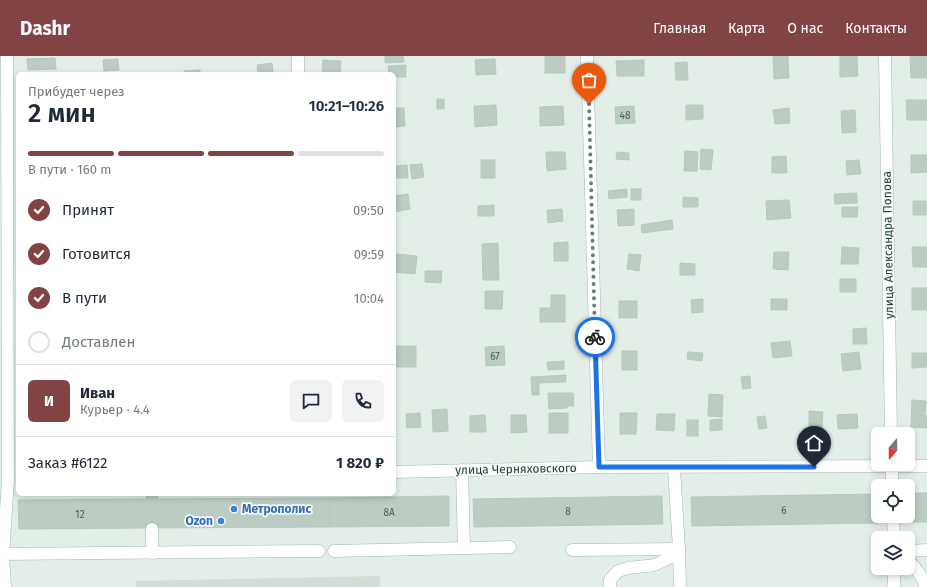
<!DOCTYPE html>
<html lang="ru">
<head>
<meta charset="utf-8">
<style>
  body { margin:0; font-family:"Fira Sans",sans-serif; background:#f2f2f3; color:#1f2937; height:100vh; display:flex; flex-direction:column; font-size:15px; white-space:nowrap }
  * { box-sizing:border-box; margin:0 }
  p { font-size:13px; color:#747a83 }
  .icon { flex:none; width:22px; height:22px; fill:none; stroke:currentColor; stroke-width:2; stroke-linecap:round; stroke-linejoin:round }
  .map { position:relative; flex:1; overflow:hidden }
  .drawer { position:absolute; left:16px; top:16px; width:380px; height:424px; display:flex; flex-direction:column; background:#fff; border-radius:6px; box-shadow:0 2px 6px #0003 }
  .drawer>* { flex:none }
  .needle { width:26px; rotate:200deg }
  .buttons { position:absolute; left:871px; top:371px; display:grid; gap:8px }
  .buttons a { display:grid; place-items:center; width:44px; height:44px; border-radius:6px; background:#fff; box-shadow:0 2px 6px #0003; font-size:20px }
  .pin { position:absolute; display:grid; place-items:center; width:34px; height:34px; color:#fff; margin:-41px -17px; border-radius:50% 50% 50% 0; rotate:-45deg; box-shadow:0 0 4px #0007 }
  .pin .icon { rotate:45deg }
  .courier { position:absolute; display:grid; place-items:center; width:40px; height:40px; margin:-20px; border:3px solid #1a73e8; border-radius:50%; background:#fff; color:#222; box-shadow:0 1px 5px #0007 }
  .head em { font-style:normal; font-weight:600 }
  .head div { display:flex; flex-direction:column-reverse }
  .head { display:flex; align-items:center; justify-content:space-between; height:68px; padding:0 12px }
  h1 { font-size:26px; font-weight:600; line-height:30px }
  .bar { display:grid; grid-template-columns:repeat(4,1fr); gap:6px 4px; align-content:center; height:48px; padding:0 12px }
  .bar i { height:5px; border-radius:3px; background:#e0e1e3 }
  .bar .selected { background:#824344 }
  .bar p { grid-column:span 4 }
  .line { display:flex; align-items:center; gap:10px; padding:0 12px; border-top:1px solid #e0e1e3 }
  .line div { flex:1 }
  .round { display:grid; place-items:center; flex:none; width:42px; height:42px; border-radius:6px; background:#f2f2f3 }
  ol { padding:0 12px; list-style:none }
  li { display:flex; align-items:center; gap:12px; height:44px }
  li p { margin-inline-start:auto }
  li .icon { padding:4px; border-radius:50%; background:#824344; color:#fff; stroke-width:4 }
  li:last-child { color:#747a83 }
  li i { width:22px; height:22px; border:2px solid #e0e1e3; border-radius:50% }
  header { display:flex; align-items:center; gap:24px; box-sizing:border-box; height:56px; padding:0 20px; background:#824344; color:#fff }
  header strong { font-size:19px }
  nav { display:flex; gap:22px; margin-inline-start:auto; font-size:14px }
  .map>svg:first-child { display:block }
  .built { fill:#d2ded7 }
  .building { fill:#bcccc3; stroke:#b5c9be }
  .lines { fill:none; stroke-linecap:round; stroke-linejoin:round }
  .minor-tunnel { stroke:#bdcbc4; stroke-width:12; stroke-dasharray:12 6; stroke-linecap:butt }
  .minor-casing { stroke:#a6b7ae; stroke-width:13 }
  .minor { stroke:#fff; stroke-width:12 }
  .done { stroke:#667e73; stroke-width:4; stroke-dasharray:0 7.2 }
  .route { stroke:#1a73e8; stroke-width:5 }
  .shop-dot { fill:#3f7fe0; stroke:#f5faf7; stroke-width:1.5 }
  .labels { text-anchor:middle; stroke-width:3.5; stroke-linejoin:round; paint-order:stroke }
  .number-label { font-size:10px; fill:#486458 }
  .street-label { font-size:12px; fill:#224134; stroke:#f5faf7 }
  .shop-label { font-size:12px; font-weight:bold; fill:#366cbe; stroke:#f5faf7; text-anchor:start }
</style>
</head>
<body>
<header>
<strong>Dashr</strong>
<nav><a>Главная</a><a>Карта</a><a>О нас</a><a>Контакты</a></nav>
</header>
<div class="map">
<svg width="927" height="531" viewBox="0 0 927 531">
  <rect width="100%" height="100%" fill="#e4eee8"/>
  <path class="built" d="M380,520v11h-244v-6z"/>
  <g class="building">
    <path d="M385,0h18l1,6 -19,1z"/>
    <rect x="545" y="0" width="20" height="17"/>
    <path d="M773,0h15l1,22 -15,1z"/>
    <path d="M840,0h17l1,20 -18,1z"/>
    <path d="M910,0h17v22h-16z"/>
    <path d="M55,2l1,11 -28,1 -1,-11z"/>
    <path d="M118,3l1,11 -15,1 -1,-11z"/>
    <path d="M495,3l1,15 -20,1 -1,-15z"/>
    <path d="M323,4l18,1 -1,13h-18z"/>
    <path d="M644,4v16h-27l-1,-15z"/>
    <path d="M687,6l1,18h-12l-1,-17z"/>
    <path d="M272,7l1,11h-15l-1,-9z"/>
    <path d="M406,9v12h-12v-3h-5l-1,-8z"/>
    <path d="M200,14v4h-16v-3z"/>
    <rect x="437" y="43" width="7" height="10"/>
    <path d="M906,44h21v20h-20z"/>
    <path d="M496,49l1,20 -22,2 -1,-21z"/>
    <path d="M686,49h17v14l-17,1z"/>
    <path d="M563,50l1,19 -24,1v-19z"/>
    <path d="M634,50l1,17 -19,1 -1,-17z"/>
    <path d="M394,52h10l1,18 -11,1z"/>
    <path d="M789,52l1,15 -15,1 -2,-14z"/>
    <path d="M855,54l1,22 -14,1 -1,-22z"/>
    <path d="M701,93l12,1 -2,20 -11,-1z"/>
    <path d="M685,95l13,1 -1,19h-13z"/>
    <path d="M546,96h19l1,17 -19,2z"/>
    <path d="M617,96l12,1v7l-13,-1z"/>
    <path d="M911,99h16v17l-16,1z"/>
    <path d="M786,100l1,17h-15v-16z"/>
    <rect x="481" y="104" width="14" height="18"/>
    <path d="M859,104l2,14 -14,1 -1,-14z"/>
    <path d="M422,108l2,13 -12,2 -2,-14z"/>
    <path d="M407,109l1,13h-14v-12z"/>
    <path d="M627,133v8l-18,2 -1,-8z"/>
    <rect x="631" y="133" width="10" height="11"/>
    <path d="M857,137v10l-22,1 -1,-10z"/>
    <path d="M408,138l2,15 -16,3v-16z"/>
    <path d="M683,141l15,1v9h-15z"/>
    <path d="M789,144l2,18 -24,2 -1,-19z"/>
    <rect x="913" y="145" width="13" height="14"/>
    <path d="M494,149v11h-16v-10z"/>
    <path d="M842,151h16l-1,10h-15z"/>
    <path d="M562,153l1,12 -15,2 -1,-13z"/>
    <path d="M634,153v16l-16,1 -1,-16z"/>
    <path d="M672,164l1,9 -31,4 -1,-8z"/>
    <path d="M568,186v19h-14v-18z"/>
    <path d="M498,187l1,37h-16l-1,-36z"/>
    <path d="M842,191l17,1 -1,16h-17z"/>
    <path d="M912,191h15v20h-14z"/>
    <path d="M774,196h15l-1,18 -15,-1z"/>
    <path d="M396,198l21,2 -2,18 -21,-2z"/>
    <path d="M629,198l12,1 -2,16 -12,-2z"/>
    <path d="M680,207l15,1v11h-15z"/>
    <path d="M425,215h17l-1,12 -16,-1z"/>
    <rect x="840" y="223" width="16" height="13"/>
    <rect x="912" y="232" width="15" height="22"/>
    <path d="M485,235h18l-1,18h-17z"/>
    <path d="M551,239h14v27h-25v-14h11z"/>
    <path d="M703,243v13l-11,1 -1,-13z"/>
    <rect x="771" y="243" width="16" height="11"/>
    <rect x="619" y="245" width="18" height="17"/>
    <path d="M866,272l1,16h-14v-15z"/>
    <path d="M790,285l2,15 -19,2 -2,-15z"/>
    <rect x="394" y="290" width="22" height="21"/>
    <path d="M504,290l1,19 -19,1 -1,-19z"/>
    <rect x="622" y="295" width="15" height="19"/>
    <path d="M688,296l15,1 -1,8 -15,-2z"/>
    <path d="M859,296l2,17 -18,2 -2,-17z"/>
    <path d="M912,297h15v14l-15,1z"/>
    <path d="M564,305v8l-16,1 -1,-8z"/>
    <path d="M566,319v7l-27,1v12h-7l-1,-18z"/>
    <path d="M750,320l1,12 -8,1 -2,-12z"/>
    <path d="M548,337h25l1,13h-7v2l-18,1z"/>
    <path d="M709,338l14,1 -1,22 -14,-1z"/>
    <path d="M912,344l14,1 -1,15h2v12l-16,-1z"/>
    <path d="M447,353l1,22 -15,1 -1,-22z"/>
    <path d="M809,355l14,1 -1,17 -13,-1z"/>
    <path d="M420,357l1,14 -14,1 -1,-14z"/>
    <rect x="549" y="357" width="19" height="20"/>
    <path d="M620,357h17l-1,21h-16z"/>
    <path d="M657,358h18l-1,17 -18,-1z"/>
    <path d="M857,358l1,14 -20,1 -1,-14z"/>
    <path d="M485,359l1,17h-16v-16z"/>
    <path d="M511,359h15l1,17 -16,1z"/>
    <path d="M765,360l2,12 -8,1 -2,-12z"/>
    <path d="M722,363v11l-12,1v-11z"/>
    <rect x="687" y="364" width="11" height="16"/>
    <path d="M912,437h15v29h-14z"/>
    <path d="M877,438l1,29 -186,3 -1,-29z"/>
    <path d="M449,440v30l-120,1v-29z"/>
    <path d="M662,440l1,28 -189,3 -1,-28z"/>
    <path d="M329,442v29l-188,1v-29z"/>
    <path d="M141,443v29l-122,1 -1,-29z"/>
  </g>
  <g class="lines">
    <path class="minor-tunnel" d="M152,438v35"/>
    <g class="minor-casing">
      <g id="minor">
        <path d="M298,0v18"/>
        <path d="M587,0l12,411"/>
        <path d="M885,0l6,378"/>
        <path d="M892,408v22"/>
        <path d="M462,414l2,78"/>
        <path d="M394,416l205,-5 328,-1"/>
        <path d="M893,460l1,22"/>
        <path d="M152,473v24"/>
        <path d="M572,494l107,-1 1,38"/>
        <path d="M334,495l176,-4"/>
        <path d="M908,495l19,-1"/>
        <path d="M0,499l3,-1 5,-74 -1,-424"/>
        <path d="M908,505c6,4 17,19 17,26"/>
        <path d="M5,531l-2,-33 316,-3"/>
        <path d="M610,531v-7l8,-9 10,-3 27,-3 14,-7 10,-9 -5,-81"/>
        <path d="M893,531l1,-1v-18"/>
      </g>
    </g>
    <use href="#minor" class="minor"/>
  </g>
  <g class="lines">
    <path class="done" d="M589,48l6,233"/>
    <path class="route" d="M595,281l4,130h215"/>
  </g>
  <g class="shop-dot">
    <circle cx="234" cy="453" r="4"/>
    <circle cx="221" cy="465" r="4"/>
  </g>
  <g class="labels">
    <g class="number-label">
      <text x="625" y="63">48</text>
      <text x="495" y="304">67</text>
      <text x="784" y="458">6</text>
      <text x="568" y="459">8</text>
      <text x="389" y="460">8А</text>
      <text x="80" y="462">12</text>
    </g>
    <g class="street-label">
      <text transform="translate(888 189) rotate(-91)" y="4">улица Александра Попова</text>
      <text transform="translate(516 413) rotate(-1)" y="4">улица Черняховского</text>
    </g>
    <g class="shop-label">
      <text x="242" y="457">Метрополис</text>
      <text x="213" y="469" text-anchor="end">Ozon</text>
    </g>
  </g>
</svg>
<div class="buttons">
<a><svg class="needle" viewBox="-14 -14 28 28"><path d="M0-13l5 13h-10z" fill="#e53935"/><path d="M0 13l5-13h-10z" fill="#747a83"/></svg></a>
<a><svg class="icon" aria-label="locate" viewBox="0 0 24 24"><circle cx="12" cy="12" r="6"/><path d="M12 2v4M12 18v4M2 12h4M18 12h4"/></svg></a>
<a><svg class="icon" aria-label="layers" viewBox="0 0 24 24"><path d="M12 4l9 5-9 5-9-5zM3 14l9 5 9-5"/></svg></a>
</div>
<div class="pin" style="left:589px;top:48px;background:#ea580c"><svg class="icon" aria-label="bag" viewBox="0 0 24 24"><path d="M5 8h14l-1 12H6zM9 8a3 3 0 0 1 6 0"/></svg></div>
<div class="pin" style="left:814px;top:411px;background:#1f2937"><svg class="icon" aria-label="home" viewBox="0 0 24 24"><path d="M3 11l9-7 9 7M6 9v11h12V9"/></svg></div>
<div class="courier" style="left:595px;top:281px"><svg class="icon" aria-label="bike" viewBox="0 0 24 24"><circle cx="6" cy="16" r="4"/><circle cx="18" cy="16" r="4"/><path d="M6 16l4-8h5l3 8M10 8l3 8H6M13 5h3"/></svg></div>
<section class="drawer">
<div class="head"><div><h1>2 мин</h1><p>Прибудет через</p></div><em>10:21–10:26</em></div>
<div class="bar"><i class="selected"></i><i class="selected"></i><i class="selected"></i><i></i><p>В пути · 160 m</p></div>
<ol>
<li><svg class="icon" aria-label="check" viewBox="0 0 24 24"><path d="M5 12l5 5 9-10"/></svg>Принят<p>09:50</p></li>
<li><svg class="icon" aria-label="check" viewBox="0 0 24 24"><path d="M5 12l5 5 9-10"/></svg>Готовится<p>09:59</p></li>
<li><svg class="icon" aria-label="check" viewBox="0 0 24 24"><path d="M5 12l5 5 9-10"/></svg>В пути<p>10:04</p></li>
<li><i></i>Доставлен</li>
</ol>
<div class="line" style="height:72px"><b class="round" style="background:#824344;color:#fff">И</b><div><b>Иван</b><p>Курьер · 4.4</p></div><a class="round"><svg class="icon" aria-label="chat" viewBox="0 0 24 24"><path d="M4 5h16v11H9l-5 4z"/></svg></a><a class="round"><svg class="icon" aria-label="phone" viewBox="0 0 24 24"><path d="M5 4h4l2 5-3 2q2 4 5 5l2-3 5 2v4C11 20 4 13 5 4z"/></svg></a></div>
<div class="line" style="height:52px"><div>Заказ #6122</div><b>1 820 ₽</b></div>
</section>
</div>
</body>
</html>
